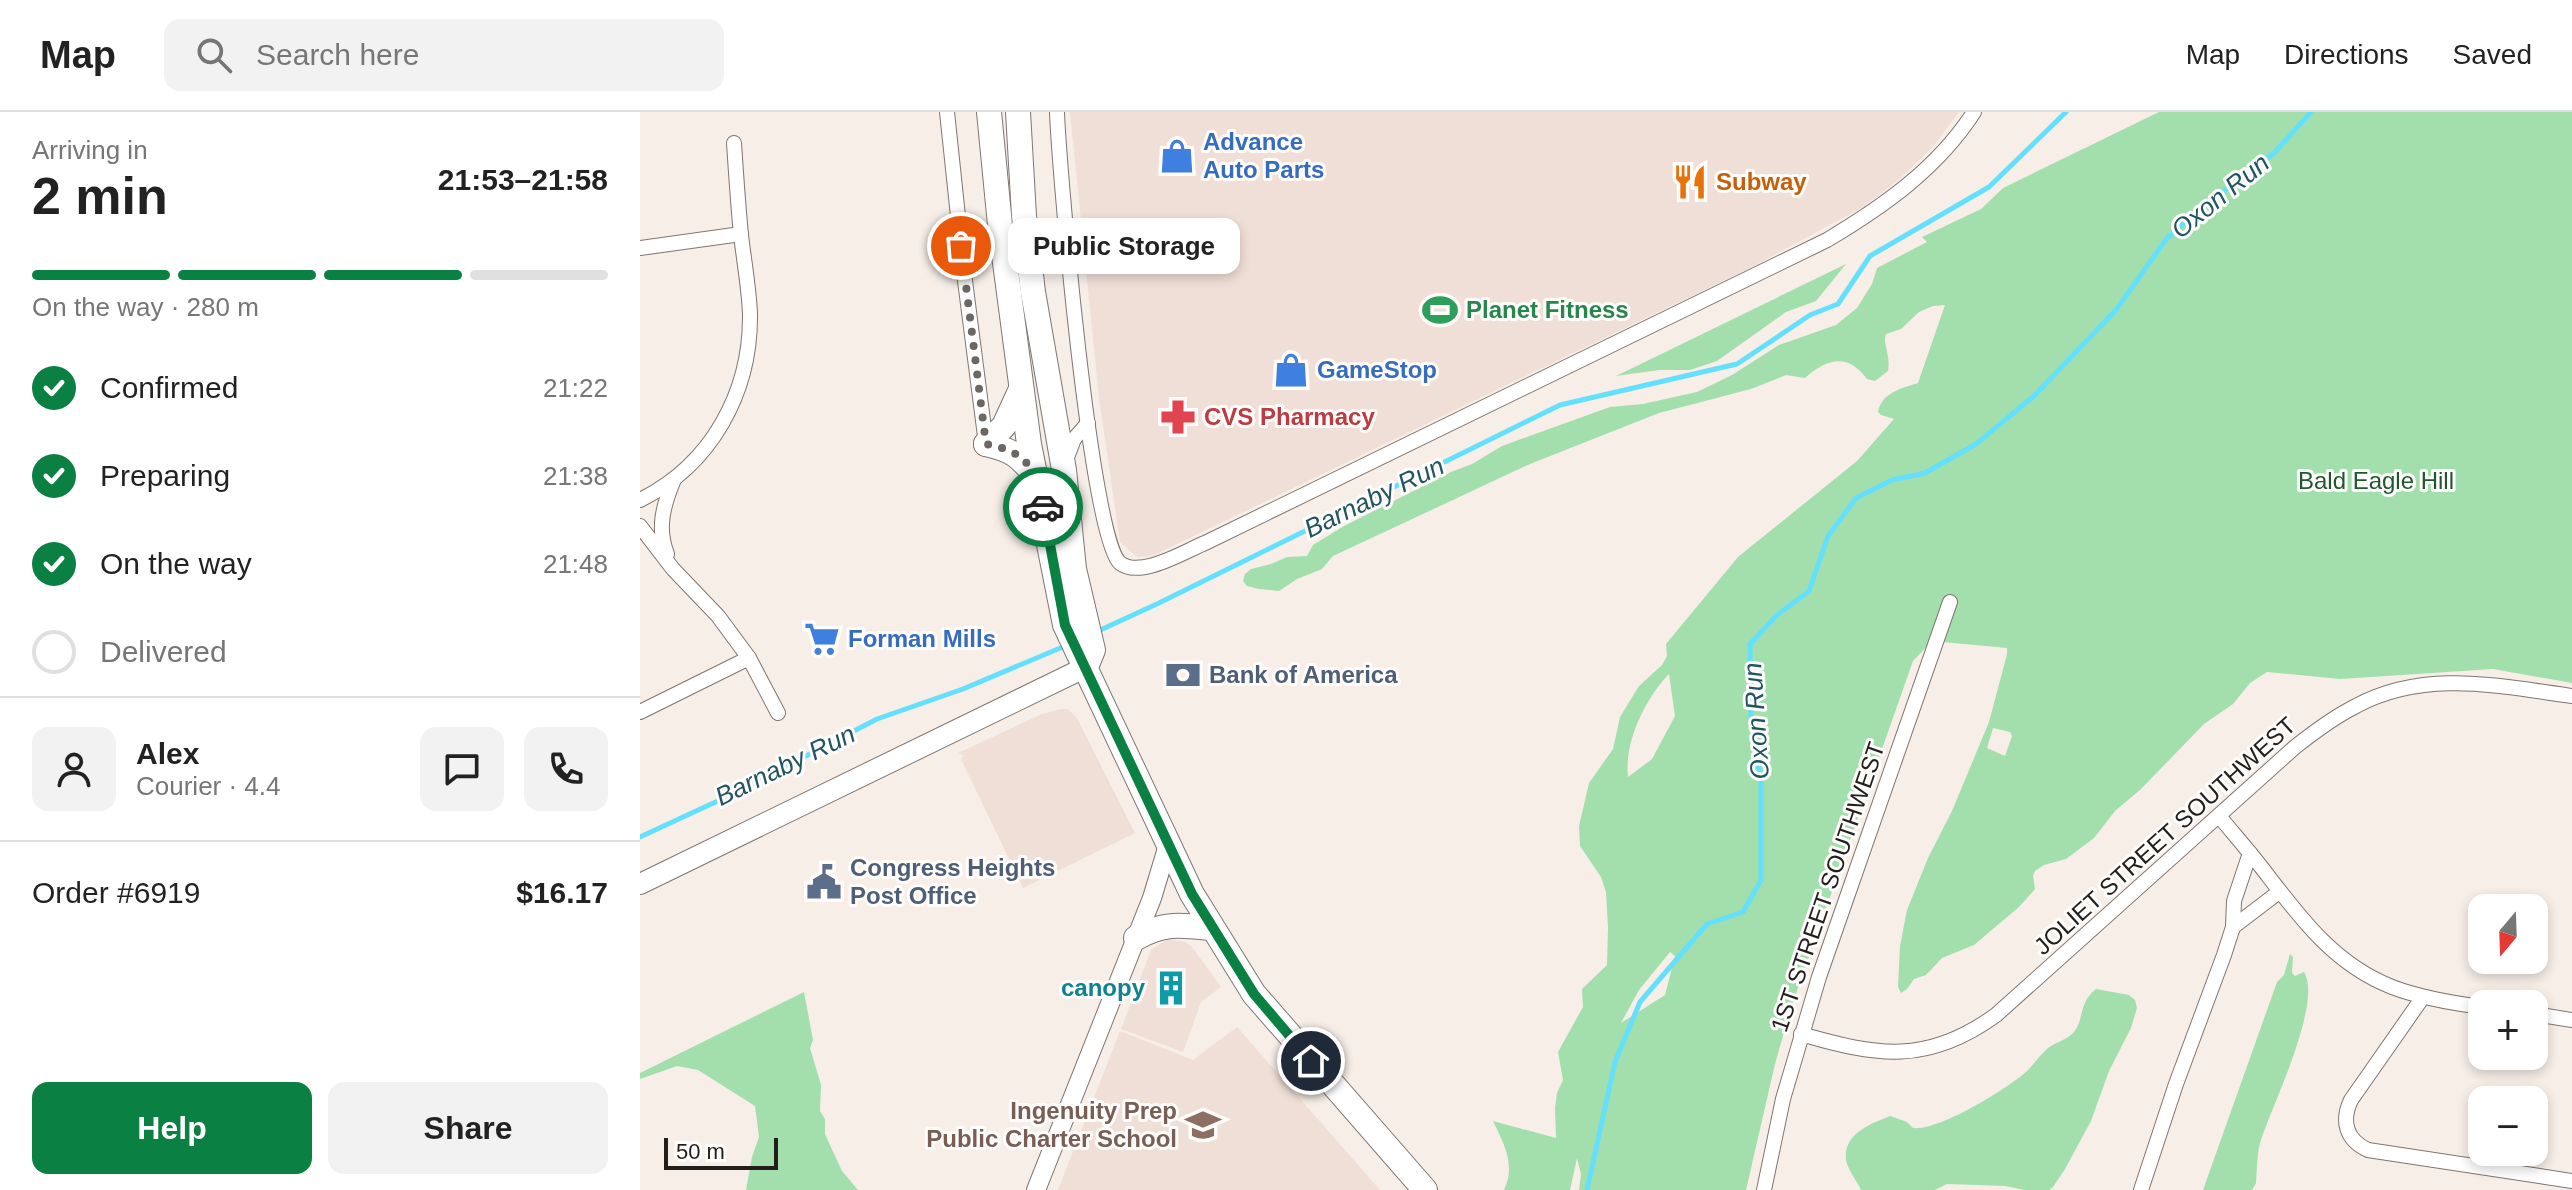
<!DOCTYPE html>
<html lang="en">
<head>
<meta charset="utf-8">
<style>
  body { margin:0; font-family:Helvetica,sans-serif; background:#f2f2f2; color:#222; height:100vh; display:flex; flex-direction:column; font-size:30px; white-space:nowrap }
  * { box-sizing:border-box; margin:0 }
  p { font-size:26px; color:#767676 }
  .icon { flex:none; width:44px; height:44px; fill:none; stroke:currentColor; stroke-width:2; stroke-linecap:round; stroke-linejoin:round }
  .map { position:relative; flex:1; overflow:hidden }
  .drawer { display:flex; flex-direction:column; background:#fff; width:640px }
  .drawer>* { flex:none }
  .needle { width:52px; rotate:199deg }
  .fabs { position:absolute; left:1828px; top:782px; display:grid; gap:16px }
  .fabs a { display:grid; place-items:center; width:80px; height:80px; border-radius:16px; background:#fff; box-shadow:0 4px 12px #0003; font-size:40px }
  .scale { position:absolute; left:24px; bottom:20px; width:114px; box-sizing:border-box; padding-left:8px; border:4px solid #211e1c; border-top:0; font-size:22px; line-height:28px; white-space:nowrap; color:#211e1c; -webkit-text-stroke:6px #fefdfc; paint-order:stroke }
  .pin { position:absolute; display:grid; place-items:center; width:68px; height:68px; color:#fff; margin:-34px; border:4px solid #fff; border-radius:50%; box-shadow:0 2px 8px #0007 }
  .courier { position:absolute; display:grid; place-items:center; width:80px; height:80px; margin:-40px; border:6px solid #0b8043; border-radius:50%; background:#fff; color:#222; box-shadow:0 2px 10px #0007 }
  .bubble { position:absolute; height:56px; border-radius:16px; background:#fff; box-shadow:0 4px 12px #0003; font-size:26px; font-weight:700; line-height:56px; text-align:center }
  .summary em { font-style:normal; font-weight:700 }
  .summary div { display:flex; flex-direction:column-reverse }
  .summary { display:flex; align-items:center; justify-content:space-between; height:136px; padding:0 32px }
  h1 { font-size:52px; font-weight:700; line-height:60px }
  .bar { display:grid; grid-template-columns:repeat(4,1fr); gap:12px 8px; align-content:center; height:96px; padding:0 32px }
  .bar i { height:10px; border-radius:6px; background:#e0e0e0 }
  .bar .active { background:#0b8043 }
  .bar p { grid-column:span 4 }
  .line { display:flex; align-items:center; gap:20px; padding:0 32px; border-top:2px solid #e0e0e0 }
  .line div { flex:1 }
  .round { display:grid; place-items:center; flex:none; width:84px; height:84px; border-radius:16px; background:#f2f2f2 }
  ol { padding:0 32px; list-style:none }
  li { display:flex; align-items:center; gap:24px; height:88px }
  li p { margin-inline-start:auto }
  li .icon { padding:8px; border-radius:50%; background:#0b8043; color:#fff; stroke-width:4 }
  li:last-child { color:#767676 }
  li i { width:44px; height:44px; border:4px solid #e0e0e0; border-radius:50% }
  .action { display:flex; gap:16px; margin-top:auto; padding:16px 32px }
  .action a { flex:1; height:92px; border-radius:16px; background:#0b8043; color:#fff; font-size:32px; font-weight:700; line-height:92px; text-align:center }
  .action a+a { background:#f2f2f2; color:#222 }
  header { display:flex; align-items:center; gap:48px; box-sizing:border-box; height:112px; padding:0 40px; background:#fff; border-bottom:2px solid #e0e0e0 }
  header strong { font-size:38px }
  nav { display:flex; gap:44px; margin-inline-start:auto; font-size:28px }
  .search { width:560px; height:72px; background:#f2f2f2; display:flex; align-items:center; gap:20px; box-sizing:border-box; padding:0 28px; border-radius:16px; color:#767676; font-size:30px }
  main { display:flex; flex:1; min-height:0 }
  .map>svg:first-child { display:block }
  .built { fill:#f0dfd6 }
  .green { fill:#a2dfac; fill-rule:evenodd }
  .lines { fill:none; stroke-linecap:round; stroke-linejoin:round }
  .stream { stroke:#64e0fd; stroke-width:5 }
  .minor-casing { stroke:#7e7672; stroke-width:16 }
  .tertiary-casing { stroke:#7e7672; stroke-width:20 }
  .secondary-casing { stroke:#7e7672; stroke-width:22 }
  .primary-casing { stroke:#7e7672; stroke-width:26 }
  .minor { stroke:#fff; stroke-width:14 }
  .tertiary { stroke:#fff; stroke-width:18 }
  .secondary { stroke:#fff; stroke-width:20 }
  .primary { stroke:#fff; stroke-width:24 }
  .done { stroke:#6c6763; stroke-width:8; stroke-dasharray:0 14.4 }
  .route { stroke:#0b8043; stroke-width:10 }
  .labels { text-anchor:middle; stroke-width:6; stroke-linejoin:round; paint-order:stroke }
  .shop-label { font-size:24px; font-weight:bold; fill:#366cbe; stroke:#fefdfc; text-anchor:start }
  .food-label { font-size:24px; font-weight:bold; fill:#c56008; stroke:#fefdfc; text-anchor:start }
  .leisure-label { font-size:24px; font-weight:bold; fill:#27864d; stroke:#fefdfc; text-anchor:start }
  .health-label { font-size:24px; font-weight:bold; fill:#be3a42; stroke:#fefdfc; text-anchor:start }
  .park-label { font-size:24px; fill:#21572e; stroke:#fefdfc }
  .service-label { font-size:24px; font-weight:bold; fill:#4e5e75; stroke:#fefdfc; text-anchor:start }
  .street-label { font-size:24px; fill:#211e1c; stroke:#fefdfc }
  .culture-label { font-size:24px; font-weight:bold; fill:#0d838f; stroke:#fefdfc; text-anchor:end }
  .education-label { font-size:24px; font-weight:bold; fill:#785e54; stroke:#fefdfc; text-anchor:end }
  .water-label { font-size:26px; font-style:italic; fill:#1f5460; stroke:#fefdfc }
</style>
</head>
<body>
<header>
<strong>Map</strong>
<div class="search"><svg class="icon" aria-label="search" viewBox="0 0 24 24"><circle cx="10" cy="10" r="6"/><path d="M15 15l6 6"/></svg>Search here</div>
<nav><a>Map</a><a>Directions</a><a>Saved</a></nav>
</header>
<main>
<section class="drawer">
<div class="summary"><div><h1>2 min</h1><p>Arriving in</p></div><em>21:53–21:58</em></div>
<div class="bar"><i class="active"></i><i class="active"></i><i class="active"></i><i></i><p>On the way · 280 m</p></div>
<ol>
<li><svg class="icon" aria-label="check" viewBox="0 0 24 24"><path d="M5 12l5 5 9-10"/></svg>Confirmed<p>21:22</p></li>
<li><svg class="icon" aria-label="check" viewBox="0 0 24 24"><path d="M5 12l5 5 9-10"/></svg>Preparing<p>21:38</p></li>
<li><svg class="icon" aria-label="check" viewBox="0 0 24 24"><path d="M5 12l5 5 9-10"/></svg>On the way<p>21:48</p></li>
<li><i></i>Delivered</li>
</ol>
<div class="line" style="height:144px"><a class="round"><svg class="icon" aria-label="person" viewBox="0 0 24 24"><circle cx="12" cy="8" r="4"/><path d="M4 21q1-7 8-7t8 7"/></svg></a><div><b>Alex</b><p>Courier · 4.4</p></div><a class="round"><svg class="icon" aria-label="chat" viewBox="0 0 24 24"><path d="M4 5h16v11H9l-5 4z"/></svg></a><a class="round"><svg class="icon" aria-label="phone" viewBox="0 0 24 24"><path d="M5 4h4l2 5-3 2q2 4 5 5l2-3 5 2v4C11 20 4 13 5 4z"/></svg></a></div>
<div class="line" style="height:104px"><div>Order #6919</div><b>$16.17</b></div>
<div class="action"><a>Help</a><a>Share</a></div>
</section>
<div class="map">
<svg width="1932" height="1078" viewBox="0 0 1932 1078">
  <rect width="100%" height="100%" fill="#f7eee8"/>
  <g class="built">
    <path d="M430,0h889l-27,36 -35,33 -34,26 -111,60 -600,289 -15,1 -17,-15 -21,-144z"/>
    <path d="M420,597h8l9,9 58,115 -112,55 -62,-129 3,-3 -6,-3 84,-39z"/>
    <path d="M528,827l17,3 7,5 29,40 -20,15 -18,50 -62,-23 30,-79z"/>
    <path d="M597,915l143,163h-322l62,-159 73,29z"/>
  </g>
  <g class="green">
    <path d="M1519,0h413v571l-79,-14 -153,10 -73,-7 -17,11 -17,21 -29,20 -63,65 -26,22 -21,27 -28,21 -22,6 -9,6 -2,5 2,13 -16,18 -45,38 -32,13 -16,17 -12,4 -7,10 -6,4 -3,-6 2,-41 7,-36 21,-52 24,-47 37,-89 18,-68v-6l-75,-7 -19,20 -122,347 -16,56 -29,126h-167l2,-16 -4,-16 -7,32h-66c12,-25 0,-46 -11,-69l63,17 -1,-30 2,-15 6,-13 -5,-28 25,-45 -1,-18 25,-24 1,-37 -2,-36 -5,-15 -21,-31 -1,-20 10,-43 24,-34 7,-32 19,-31 23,-21 5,-9 -1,-12 72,-87 119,-96 37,-42 -13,-4 -3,-3c3,-19 24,-24 40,-29l27,-78 -12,1 -14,6 -18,17 -15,5c-4,8 5,22 2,37l-13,10 -8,-2c-19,-26 -40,-21 -62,-1l-19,-3 -35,14 -92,24 -129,51 -197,92 -11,13 -25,10 -18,12 -20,-2 -12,-3 -4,-5 2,-7 6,-5 20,-5 16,-7 20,-1 6,-11 31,-19 107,-54 21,-8 30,-18 108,-39 33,-3 54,-12 35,-17 47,-30 57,-20 21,-17 15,-24 5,-16 50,-26 -5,-5 59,-28 22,-21zM1029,562l6,42 -23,43 -24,18c-4,-35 17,-78 41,-103zM1353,616l17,4 2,4 -7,20 -18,-8zM1030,840l5,4 -10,39 -44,28 18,-33z"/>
    <path d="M1206,152l-30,37 -30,11 -69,49 -27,9h-31l-43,6z"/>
    <path d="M1650,842l3,3 -1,16 3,3 9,-4c19,30 -32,134 -43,168 -4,10 -4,31 -5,43l-4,7h-49l74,-208 7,-7z"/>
    <path d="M1456,877l33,6 6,5 2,8 -6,20 -22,43 -18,50 -26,48 -12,18 -4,3h-24l-20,-4 -58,-2 -12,6h-74c-4,-9 -13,-20 -15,-30 -3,-27 25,-36 44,-44l17,6 6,6c26,3 94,-39 114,-57 7,-7 13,-16 21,-23 8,-6 19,-8 26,-16 11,-14 4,-29 22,-43z"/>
    <path d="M164,880l9,48 -3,8 11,37 -1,26 5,8v15l17,37 16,19h-112l6,-33 7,-20 -4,-31 -57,-36 -21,-4 -37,13v-6z"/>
  </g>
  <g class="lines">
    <g class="stream">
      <path d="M456,520l63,-29 401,-198 177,-41 73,-49 28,-11 32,-48 119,-69 77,-75"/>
      <path d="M0,725l95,-44 142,-74 86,-30 102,-43"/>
      <path d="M947,1078l28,-128 25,-60 67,-78 36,-12 18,-32v-97l-10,-66 -1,-73 27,-29 32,-24 19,-55 28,-38 36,-18 33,-7 51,-29 58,-48 82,-86 51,-72 37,-32 70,-53 37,-41"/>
    </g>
    <g class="minor-casing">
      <g id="minor">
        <path d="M307,0l17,161 22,171"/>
        <path d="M417,0c2,57 34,428 63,451 20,16 65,-12 85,-20l622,-303c57,-34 111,-72 147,-128"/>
        <path d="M0,136l101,-14"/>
        <path d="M426,348l8,-21 14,-16"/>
        <path d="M0,388c71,-35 111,-107 110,-186 -1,-26 -6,-53 -9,-79 -3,-31 -5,-62 -7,-92"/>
        <path d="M0,414l33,43 45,47 31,42 29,55"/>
        <path d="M27,442c-10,-25 -4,-48 6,-72"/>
        <path d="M0,600l109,-54"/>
        <path d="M1579,704c14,17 29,34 43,52 37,48 71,96 130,119 29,11 59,16 90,20"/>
        <path d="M1593,815l46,-35"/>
        <path d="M1783,885l-72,103c-10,21 -5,40 17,50l204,31"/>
        <path d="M1894,902l38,6"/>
        <path d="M1161,922c76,22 126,31 195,-19l299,-268c19,-15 39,-30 61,-41 69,-37 142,-20 216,-10"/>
        <path d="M1124,1078l19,-91 36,-122 131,-375"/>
        <path d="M1501,1078l35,-106 48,-129 9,-28 1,-26 16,-48"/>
      </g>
    </g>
    <g class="tertiary-casing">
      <path id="tertiary" d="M396,1078l116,-292 16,-53"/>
    </g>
    <g class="secondary-casing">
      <path id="secondary" d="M0,772l446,-217"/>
    </g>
    <g class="primary-casing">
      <g id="primary">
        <path d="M349,0l11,113 29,219 36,181 127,269 62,100 171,196"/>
        <path d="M378,0l6,104 9,76 31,178 10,99 19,81 -7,17"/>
        <path d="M346,332l18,-18 17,-37"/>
        <path d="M346,332c27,6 33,12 50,32"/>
        <path d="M496,826c28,-16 45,-13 75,-10"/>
      </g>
    </g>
    <use href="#minor" class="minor"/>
    <use href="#tertiary" class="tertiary"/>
    <use href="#secondary" class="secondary"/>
    <use href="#primary" class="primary"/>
  </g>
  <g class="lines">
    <path class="done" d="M321,134l25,198c41,8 50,24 57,63"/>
    <path class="route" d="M403,395l22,118 127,269 62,100 57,67"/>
  </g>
  <defs>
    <g id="shop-bare" transform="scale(2.76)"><path d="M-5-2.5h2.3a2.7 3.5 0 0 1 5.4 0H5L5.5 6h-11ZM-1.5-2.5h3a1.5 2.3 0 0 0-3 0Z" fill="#3f7fe0" stroke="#fefdfc" stroke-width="2.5" paint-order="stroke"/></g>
    <g id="restaurant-bare" transform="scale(2.76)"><path d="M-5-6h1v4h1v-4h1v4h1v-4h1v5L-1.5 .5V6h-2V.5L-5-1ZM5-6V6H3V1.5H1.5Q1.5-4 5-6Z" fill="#e8710a" stroke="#fefdfc" stroke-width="2.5" paint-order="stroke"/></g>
    <g id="stadium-bare" transform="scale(2.76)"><path d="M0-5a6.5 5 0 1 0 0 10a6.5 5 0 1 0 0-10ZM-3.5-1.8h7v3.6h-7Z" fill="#2e9e5b" stroke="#fefdfc" stroke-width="2.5" paint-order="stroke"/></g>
    <g id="pharmacy-bare" transform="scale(2.76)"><path d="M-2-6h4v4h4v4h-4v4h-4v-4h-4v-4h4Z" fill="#e0444e" stroke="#fefdfc" stroke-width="2.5" paint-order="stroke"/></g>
    <g id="supermarket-bare" transform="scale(2.76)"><path d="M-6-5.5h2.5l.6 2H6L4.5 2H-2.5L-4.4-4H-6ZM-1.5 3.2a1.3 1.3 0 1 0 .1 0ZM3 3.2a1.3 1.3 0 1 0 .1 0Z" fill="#3f7fe0" stroke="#fefdfc" stroke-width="2.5" paint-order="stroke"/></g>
    <g id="bank-bare" transform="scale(2.76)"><path d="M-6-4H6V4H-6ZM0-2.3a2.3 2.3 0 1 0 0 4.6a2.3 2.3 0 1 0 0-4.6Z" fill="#5c6f8a" stroke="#fefdfc" stroke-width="2.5" paint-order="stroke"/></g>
    <g id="civic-bare" transform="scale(2.76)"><path d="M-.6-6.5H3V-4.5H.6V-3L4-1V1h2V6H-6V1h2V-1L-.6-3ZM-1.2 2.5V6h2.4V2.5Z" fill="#5c6f8a" stroke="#fefdfc" stroke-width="2.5" paint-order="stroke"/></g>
    <g id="building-bare" transform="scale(2.76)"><path d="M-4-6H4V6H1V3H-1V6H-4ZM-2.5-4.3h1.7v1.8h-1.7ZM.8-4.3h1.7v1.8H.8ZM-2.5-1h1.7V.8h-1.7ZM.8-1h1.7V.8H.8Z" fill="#0f9aa8" stroke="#fefdfc" stroke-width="2.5" paint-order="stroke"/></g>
    <g id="school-bare" transform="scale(2.76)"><path d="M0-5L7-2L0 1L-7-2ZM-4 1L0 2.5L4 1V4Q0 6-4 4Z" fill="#8d6e63" stroke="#fefdfc" stroke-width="2.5" paint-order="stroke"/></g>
  </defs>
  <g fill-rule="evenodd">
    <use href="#shop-bare" x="537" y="44"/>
    <use href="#restaurant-bare" x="1050" y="70"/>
    <use href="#stadium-bare" x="800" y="198"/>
    <use href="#shop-bare" x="651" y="258"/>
    <use href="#pharmacy-bare" x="538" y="305"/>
    <use href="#supermarket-bare" x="182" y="527"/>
    <use href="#bank-bare" x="543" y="563"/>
    <use href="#civic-bare" x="184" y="770"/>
    <use href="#building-bare" x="531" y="876"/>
    <use href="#school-bare" x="563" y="1013"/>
  </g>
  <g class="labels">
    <g class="shop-label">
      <text x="563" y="38">Advance<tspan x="563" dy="28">Auto Parts</tspan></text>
      <text x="677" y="266">GameStop</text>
      <text x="208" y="535">Forman Mills</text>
    </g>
    <g class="food-label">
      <text x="1076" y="78">Subway</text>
    </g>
    <g class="leisure-label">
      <text x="826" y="206">Planet Fitness</text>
    </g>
    <g class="health-label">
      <text x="564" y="313">CVS Pharmacy</text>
    </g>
    <g class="park-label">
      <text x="1736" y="377">Bald Eagle Hill</text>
    </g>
    <g class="service-label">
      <text x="569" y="571">Bank of America</text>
      <text x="210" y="764">Congress Heights<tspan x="210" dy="28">Post Office</tspan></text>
    </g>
    <g class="street-label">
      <text transform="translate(1525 724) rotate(-42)" y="8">JOLIET STREET SOUTHWEST</text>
      <text transform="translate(1188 775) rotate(-71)" y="8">1ST STREET SOUTHWEST</text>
    </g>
    <g class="culture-label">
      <text x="505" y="884">canopy</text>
    </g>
    <g class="education-label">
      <text x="537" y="1007">Ingenuity Prep<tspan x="537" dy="28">Public Charter School</tspan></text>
    </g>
    <g class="water-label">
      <text transform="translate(1580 84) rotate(-39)" y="9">Oxon Run</text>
      <text transform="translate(734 385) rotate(-26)" y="9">Barnaby Run</text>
      <text transform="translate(1116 609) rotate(-94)" y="9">Oxon Run</text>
      <text transform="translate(145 653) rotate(-26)" y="9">Barnaby Run</text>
    </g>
  </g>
</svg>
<div class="fabs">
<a><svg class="needle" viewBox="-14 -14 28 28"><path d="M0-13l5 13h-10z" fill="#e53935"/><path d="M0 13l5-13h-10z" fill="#767676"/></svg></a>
<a>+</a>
<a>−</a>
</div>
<div class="scale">50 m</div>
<div class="pin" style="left:321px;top:134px;background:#ea580c"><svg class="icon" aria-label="bag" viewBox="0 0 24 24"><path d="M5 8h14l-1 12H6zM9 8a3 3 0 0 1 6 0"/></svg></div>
<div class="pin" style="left:671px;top:949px;background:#1f2937"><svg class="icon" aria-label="home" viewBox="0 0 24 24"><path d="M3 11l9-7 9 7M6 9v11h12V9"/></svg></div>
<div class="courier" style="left:403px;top:395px"><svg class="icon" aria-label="car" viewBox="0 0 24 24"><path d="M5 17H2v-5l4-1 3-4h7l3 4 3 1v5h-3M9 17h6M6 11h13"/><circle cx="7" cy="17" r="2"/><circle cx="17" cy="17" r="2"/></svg></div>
<div class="bubble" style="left:368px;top:106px;width:232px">Public Storage</div>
</div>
</main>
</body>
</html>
